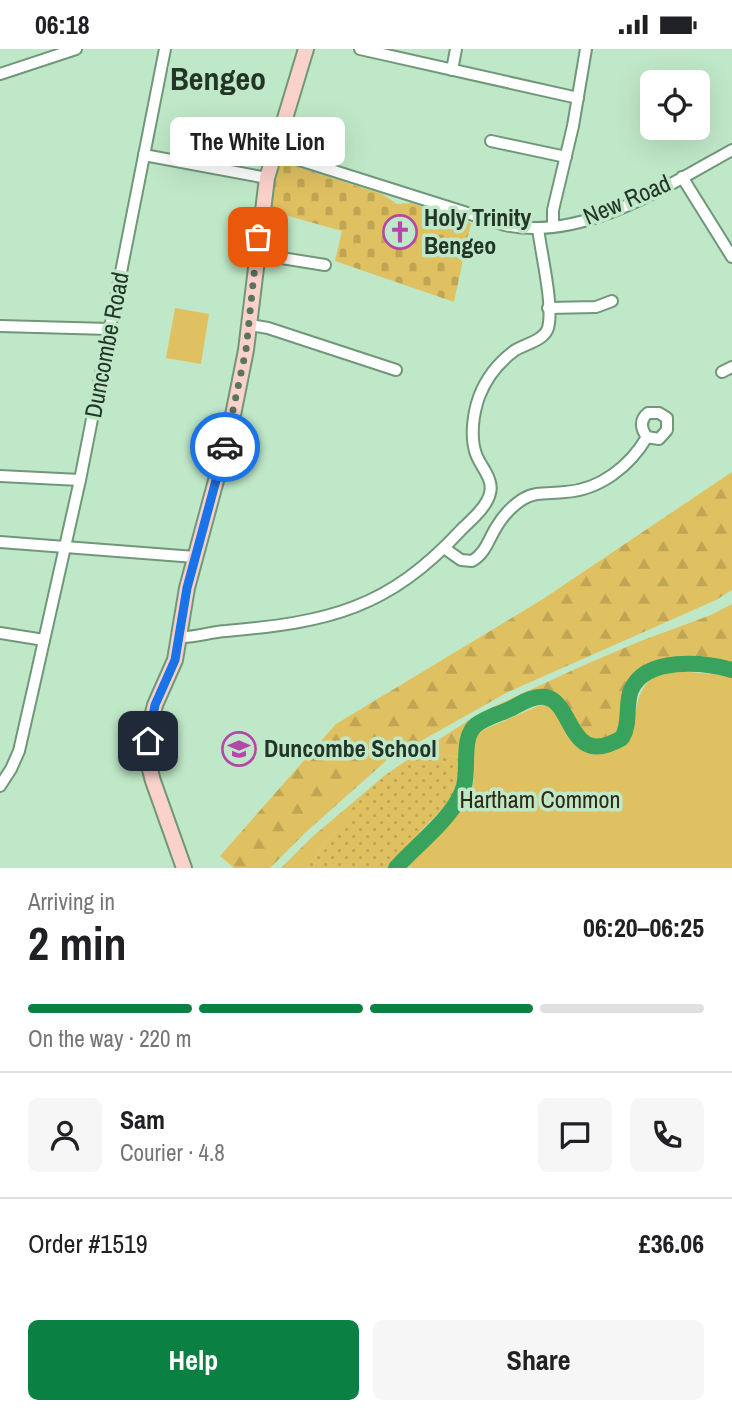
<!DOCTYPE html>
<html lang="en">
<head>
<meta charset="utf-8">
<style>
  body { margin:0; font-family:"Archivo Narrow",sans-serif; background:#f6f6f6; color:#202124; height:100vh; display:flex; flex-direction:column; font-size:26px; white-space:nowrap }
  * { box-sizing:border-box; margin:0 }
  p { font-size:23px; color:#757577 }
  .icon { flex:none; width:38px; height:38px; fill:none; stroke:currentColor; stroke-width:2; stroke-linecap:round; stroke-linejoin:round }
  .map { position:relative; height:819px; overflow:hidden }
  .panel { display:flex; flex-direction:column; background:#fff; flex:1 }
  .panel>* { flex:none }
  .tools { position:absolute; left:640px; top:21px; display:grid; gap:14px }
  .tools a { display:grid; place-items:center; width:70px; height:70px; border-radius:10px; background:#fff; box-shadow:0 7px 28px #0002; font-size:35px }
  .pin { position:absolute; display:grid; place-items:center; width:60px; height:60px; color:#fff; margin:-30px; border-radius:14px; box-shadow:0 4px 10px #0006 }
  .courier { position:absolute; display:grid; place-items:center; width:70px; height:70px; margin:-35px; border:5px solid #1a73e8; border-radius:50%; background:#fff; color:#222; box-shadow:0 2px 9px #0007 }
  .bubble { position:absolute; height:49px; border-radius:10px; background:#fff; box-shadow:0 7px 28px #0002; font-size:23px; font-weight:700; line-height:49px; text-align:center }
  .summary em { font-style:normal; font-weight:700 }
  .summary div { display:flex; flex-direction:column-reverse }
  .summary { display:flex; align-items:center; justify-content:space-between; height:119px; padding:0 28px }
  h1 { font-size:46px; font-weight:700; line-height:52px }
  .bar { display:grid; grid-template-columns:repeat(4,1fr); gap:10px 7px; align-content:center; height:84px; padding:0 28px }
  .bar i { height:9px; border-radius:5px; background:#e0e0e0 }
  .bar .selected { background:#0b8043 }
  .bar p { grid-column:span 4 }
  .line { display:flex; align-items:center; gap:18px; padding:0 28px; border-top:2px solid #e0e0e0 }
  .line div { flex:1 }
  .round { display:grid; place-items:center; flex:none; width:74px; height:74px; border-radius:10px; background:#f6f6f6 }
  .action { display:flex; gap:14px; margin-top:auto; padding:14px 28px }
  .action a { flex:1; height:80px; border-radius:10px; background:#0b8043; color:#fff; font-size:28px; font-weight:700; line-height:80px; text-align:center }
  .action a+a { background:#f6f6f6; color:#202124 }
  .status { display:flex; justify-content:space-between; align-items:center; height:49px; padding:0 35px; background:#fff; direction:ltr }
  .status svg { height:19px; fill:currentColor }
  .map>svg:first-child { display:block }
  .grass { fill:url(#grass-dots) }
  .forest { fill:url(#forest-firs) }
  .cemetery { fill:url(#cemetery-stones) }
  .park { fill:#e0c161 }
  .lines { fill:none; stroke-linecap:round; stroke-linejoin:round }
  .river { stroke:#39a35e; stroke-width:16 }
  .minor-casing { stroke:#709779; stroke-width:14 }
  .secondary-casing { stroke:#709779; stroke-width:18 }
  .minor { stroke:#fff; stroke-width:10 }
  .secondary { stroke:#fbd2cb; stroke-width:14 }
  .done { stroke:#5a7460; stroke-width:7; stroke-dasharray:0 12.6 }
  .route { stroke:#1a73e8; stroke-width:9 }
  .labels { text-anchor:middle; stroke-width:7; stroke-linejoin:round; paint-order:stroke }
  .street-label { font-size:24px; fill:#243528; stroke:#bfe8c8 }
  .poi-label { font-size:24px; font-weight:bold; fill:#243528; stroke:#bfe8c8; text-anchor:start }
  .park-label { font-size:24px; fill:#2f2815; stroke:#bfe8c8 }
  .district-label { font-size:32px; font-weight:bold; fill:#243528; stroke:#bfe8c8 }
</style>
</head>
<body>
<div class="status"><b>06:18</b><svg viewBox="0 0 49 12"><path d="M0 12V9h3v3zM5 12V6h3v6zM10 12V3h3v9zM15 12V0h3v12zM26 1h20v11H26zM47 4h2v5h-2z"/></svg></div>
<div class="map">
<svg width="732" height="819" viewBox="0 0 732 819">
  <defs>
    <pattern id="grass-dots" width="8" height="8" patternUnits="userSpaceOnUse" patternTransform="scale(1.75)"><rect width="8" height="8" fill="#e0c161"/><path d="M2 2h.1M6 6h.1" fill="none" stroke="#c0a654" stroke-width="1.8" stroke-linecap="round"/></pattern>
    <pattern id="forest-firs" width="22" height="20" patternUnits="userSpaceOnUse" patternTransform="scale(1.75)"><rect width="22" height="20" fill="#e0c161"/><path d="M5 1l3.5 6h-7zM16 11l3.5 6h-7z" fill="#c0a654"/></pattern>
    <pattern id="cemetery-stones" width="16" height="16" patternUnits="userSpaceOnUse" patternTransform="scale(1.75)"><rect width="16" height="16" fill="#e0c161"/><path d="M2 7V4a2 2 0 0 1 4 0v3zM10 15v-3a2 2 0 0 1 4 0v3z" fill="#c0a654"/></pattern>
  </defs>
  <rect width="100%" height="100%" fill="#bfe8c8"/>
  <path class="grass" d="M438,705l22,3c2,38 -15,49 -39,74 -11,12 -22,25 -33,37h-81l22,-30 21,-21v-12l34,-29 26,-18z"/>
  <g class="forest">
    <path d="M732,423v118l-16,10 -208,92 -121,68 -81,72 -36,36h-36l-14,-12 116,-132 207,-125z"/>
    <path d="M732,555v60c-16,-5 -32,-4 -49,-4 -29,-1 -55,10 -59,42 -2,11 0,23 -8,31 -5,6 -12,7 -19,9 -5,-2 -11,-4 -15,-8 -17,-18 -16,-47 -49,-40l-65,33 -8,13v17l-22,-3 -28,4 70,-45 102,-47 56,-24 73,-27z"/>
    <path d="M350,756l1,12 -22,21 -22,30h-26l31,-31z"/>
  </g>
  <path class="cemetery" d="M285,114l97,31 15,10 14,-1 60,20 -17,79 -119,-41 7,-30 -75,-21 9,-43 2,-3z"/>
  <g class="park">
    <path d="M175,259l34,6 -8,50 -35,-6z"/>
    <path d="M677,622l47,4 8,3v190h-323v-7c19,-19 59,-50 64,-77 3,-16 -6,-35 1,-50l64,-28c4,-1 11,-4 16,-1 4,3 6,10 8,14 13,25 25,40 55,30 29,-9 7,-55 39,-73 5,-3 15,-3 21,-5z"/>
  </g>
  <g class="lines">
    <path class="river" d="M396,819c20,-23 60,-52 68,-82 5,-18 -3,-49 12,-61 9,-7 23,-11 34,-16 10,-5 23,-14 35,-12 30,5 22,73 77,41 9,-15 3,-33 9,-48 15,-34 73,-28 101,-20"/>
    <g class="minor-casing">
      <g id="minor">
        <path d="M360,0l218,49"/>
        <path d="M452,21l4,-21"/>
        <path d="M0,25l76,-25"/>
        <path d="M491,92l75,16"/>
        <path d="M274,103l231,73c77,17 162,-39 227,-75"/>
        <path d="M144,106l123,23"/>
        <path d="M682,128l50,80"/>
        <path d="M553,178v-17l20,-84 13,-77"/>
        <path d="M257,205l68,11"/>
        <path d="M548,259l48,-1 16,-6"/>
        <path d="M250,276l18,3 128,42"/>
        <path d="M0,277l109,3"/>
        <path d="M722,323l10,-5"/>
        <path d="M0,427l80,4"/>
        <path d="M0,493l195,15"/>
        <path d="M444,499l17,12 11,1c14,-8 17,-23 25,-35 6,-10 15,-20 26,-27 13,-8 27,-5 42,-7 35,-2 65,-26 82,-55 -6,-8 -8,-17 1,-24h11l8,5v12l-8,9 -12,-2"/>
        <path d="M0,584l44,7"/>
        <path d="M179,588c16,1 30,-5 47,-6 103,-9 162,-22 235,-101 10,-10 26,-23 29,-37 4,-14 -10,-27 -14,-39 -6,-17 -3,-40 3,-57 7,-19 19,-34 35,-46 10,-7 30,-10 34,-23 6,-23 -7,-74 -10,-100"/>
        <path d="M0,737l11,-17 8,-18 15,-66 46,-205 85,-431"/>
      </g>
    </g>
    <g class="secondary-casing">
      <path id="secondary" d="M184,819l-31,-87 -5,-19 2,-37 5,-20 20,-45 12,-72 44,-163 15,-75 21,-172 39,-129"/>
    </g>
    <use href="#minor" class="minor"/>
    <use href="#secondary" class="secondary"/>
  </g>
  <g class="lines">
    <path class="done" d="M225,398l21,-97 12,-113"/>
    <path class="route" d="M148,692l7,-36 20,-45 12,-72 38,-141"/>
  </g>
  <defs>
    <g id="church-ring" transform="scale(1.75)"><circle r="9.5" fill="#bfe8c8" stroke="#b348a9" stroke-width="1.5"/><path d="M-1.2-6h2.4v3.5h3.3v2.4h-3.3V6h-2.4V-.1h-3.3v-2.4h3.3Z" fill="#b348a9"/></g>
    <g id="school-ring" transform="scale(1.75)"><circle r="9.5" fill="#bfe8c8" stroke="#b348a9" stroke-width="1.5"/><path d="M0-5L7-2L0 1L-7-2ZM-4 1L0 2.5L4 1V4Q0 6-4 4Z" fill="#b348a9"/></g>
  </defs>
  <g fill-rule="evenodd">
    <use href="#church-ring" x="400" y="183"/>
    <use href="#school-ring" x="239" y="700"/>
  </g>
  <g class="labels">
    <g class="street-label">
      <text transform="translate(627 151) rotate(-23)" y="8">New Road</text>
      <text transform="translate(107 296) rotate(-79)" y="8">Duncombe Road</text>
    </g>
    <g class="poi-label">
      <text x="424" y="177">Holy Trinity<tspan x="424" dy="28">Bengeo</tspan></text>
      <text x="264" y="708">Duncombe School</text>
    </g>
    <g class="park-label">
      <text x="540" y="759">Hartham Common</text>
    </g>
    <g class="district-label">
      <text x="218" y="41">Bengeo</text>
    </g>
  </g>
</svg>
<div class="tools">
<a><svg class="icon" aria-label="locate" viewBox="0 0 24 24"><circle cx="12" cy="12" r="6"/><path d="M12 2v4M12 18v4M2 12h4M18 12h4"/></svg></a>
</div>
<div class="pin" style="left:258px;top:188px;background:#ea580c"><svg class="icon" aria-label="bag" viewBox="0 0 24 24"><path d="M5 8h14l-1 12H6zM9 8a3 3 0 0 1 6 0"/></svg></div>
<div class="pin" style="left:148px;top:692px;background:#1f2937"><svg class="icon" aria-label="home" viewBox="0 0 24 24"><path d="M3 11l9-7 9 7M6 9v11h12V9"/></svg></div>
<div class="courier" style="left:225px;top:398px"><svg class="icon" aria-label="car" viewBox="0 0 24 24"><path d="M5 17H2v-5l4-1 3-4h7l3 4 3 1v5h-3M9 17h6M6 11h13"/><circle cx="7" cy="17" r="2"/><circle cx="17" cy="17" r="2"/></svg></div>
<div class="bubble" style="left:170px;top:68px;width:175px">The White Lion</div>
</div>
<section class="panel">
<div class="summary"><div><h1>2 min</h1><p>Arriving in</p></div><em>06:20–06:25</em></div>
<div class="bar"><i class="selected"></i><i class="selected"></i><i class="selected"></i><i></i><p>On the way · 220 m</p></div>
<div class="line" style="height:126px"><a class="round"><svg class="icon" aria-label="person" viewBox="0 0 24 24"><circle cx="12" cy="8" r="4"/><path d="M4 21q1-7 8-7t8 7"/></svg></a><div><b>Sam</b><p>Courier · 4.8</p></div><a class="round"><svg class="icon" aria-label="chat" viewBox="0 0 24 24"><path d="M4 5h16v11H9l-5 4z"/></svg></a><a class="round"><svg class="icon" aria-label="phone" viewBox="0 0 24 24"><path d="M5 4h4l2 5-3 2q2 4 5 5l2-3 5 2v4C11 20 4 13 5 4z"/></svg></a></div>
<div class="line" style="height:91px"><div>Order #1519</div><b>£36.06</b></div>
<div class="action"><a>Help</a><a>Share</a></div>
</section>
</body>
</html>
